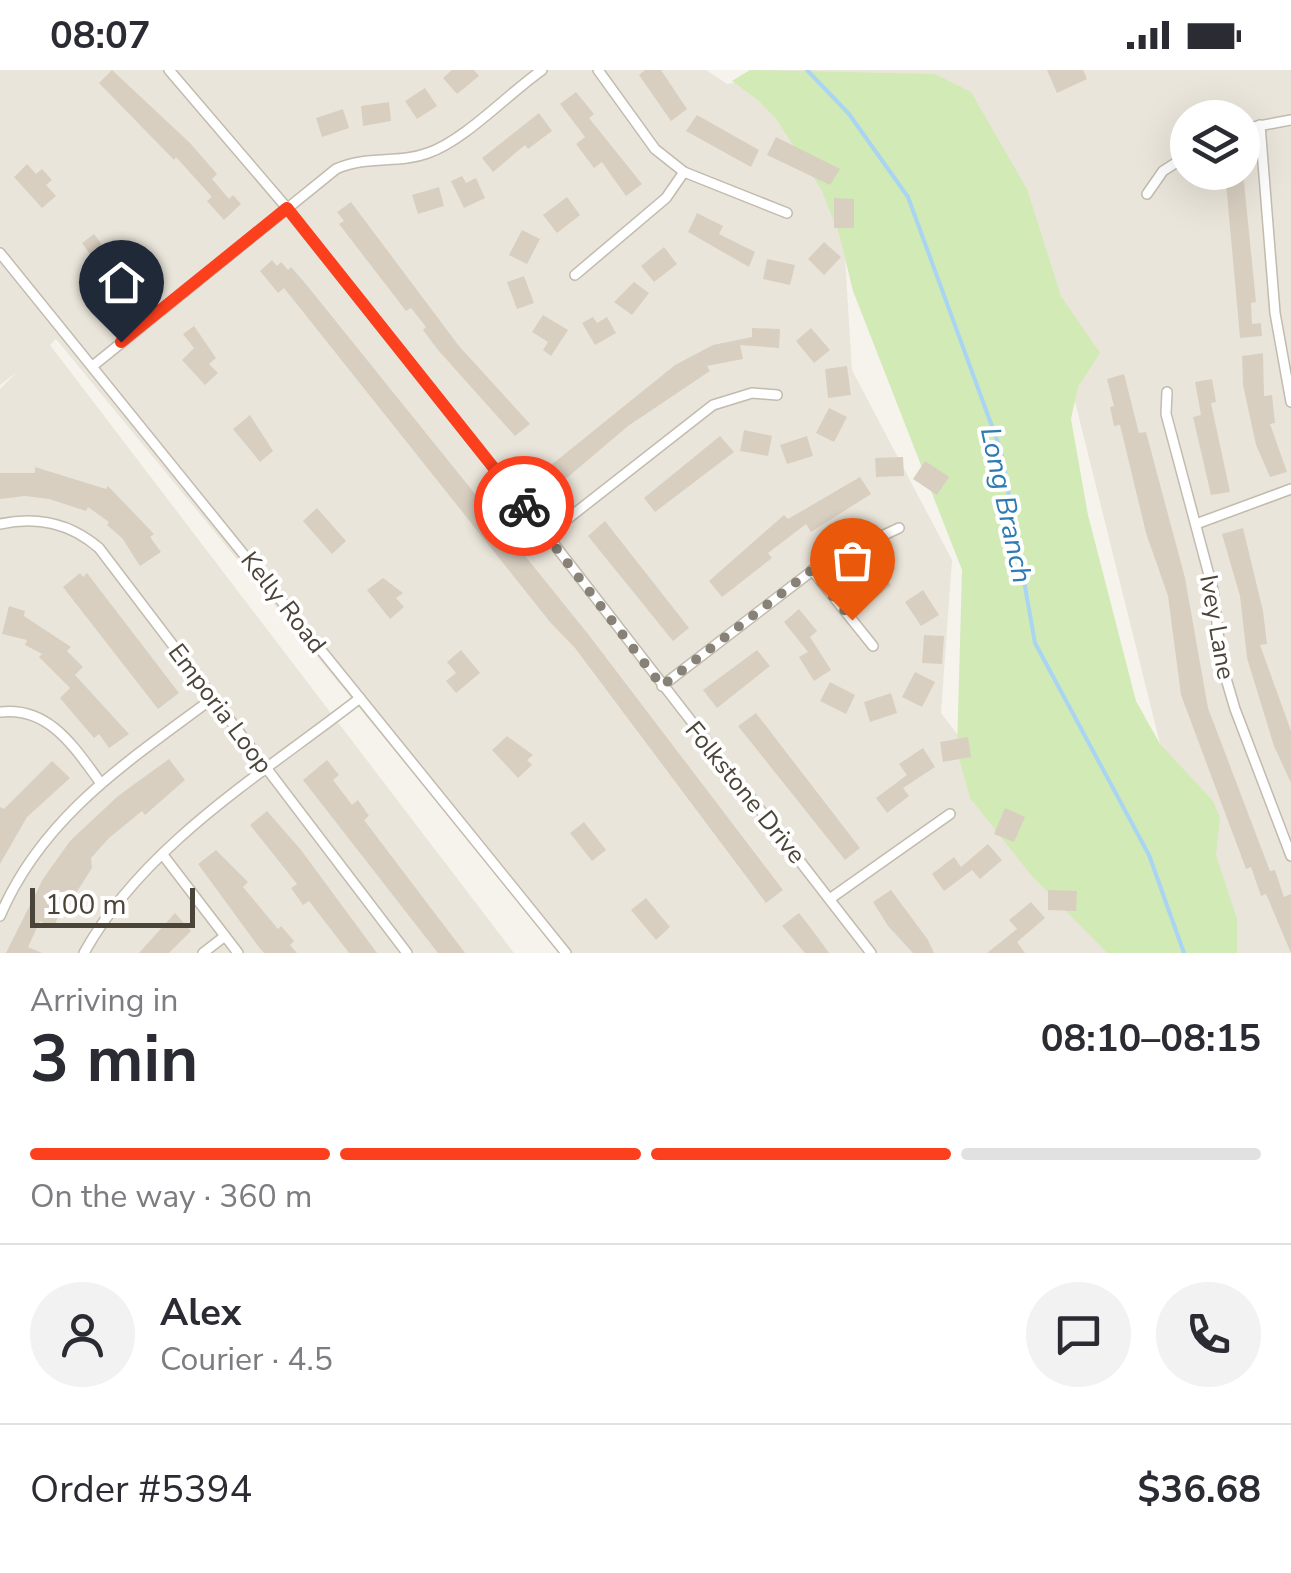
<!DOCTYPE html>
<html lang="en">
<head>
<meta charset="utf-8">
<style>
  body { margin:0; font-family:"Nunito Sans",sans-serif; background:#f2f2f3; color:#2b2b33; height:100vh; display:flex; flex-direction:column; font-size:38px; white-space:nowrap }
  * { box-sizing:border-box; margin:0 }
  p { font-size:32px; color:#7c7c81 }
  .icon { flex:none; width:55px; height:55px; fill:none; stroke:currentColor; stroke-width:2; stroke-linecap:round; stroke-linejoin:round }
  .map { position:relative; height:883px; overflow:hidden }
  .drawer { display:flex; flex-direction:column; background:#fff; flex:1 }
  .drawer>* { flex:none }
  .fabs { position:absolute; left:1170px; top:30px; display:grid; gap:20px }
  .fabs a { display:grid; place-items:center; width:90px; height:90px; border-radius:50%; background:#fff; box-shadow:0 10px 40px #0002; font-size:50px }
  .scale { position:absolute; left:30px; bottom:25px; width:165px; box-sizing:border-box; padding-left:10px; border:5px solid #4b4439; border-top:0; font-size:28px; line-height:35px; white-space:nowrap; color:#4b4439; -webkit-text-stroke:8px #fff; paint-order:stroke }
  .pin { position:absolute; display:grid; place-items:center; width:85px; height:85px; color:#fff; margin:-102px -42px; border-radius:50% 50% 50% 0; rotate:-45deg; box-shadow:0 0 10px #0007 }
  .pin .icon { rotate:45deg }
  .courier { position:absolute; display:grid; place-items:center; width:100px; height:100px; margin:-50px; border:8px solid #fc3f1d; border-radius:50%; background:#fff; color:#222; box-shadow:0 2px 12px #0007 }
  .headline em { font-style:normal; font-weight:700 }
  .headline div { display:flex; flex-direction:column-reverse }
  .headline { display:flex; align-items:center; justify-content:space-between; height:170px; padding:0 30px }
  h1 { font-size:65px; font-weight:700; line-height:75px }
  .bar { display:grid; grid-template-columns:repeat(4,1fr); gap:15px 10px; align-content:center; height:120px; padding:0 30px }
  .bar i { height:12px; border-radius:8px; background:#e1e1e2 }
  .bar .current { background:#fc3f1d }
  .bar p { grid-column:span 4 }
  .line { display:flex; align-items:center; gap:25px; padding:0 30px; border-top:2px solid #e1e1e2 }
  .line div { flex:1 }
  .round { display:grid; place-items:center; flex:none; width:105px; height:105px; border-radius:52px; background:#f2f2f3 }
  .status { display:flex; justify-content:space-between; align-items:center; height:70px; padding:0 50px; background:#fff; direction:ltr }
  .status svg { height:28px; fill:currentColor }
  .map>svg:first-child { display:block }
  .residential { fill:#eae5da; fill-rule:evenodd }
  .green { fill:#d2eab5 }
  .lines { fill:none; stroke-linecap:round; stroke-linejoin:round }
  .stream { stroke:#a9d4f2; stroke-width:4 }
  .building { fill:#d8cfc1 }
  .minor-casing { stroke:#c2bbae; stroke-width:12 }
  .minor { stroke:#fff; stroke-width:9 }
  .done { stroke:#878178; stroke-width:10; stroke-dasharray:0 18 }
  .route { stroke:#fc3f1d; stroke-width:12 }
  .labels { text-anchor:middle; stroke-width:8; stroke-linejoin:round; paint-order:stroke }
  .street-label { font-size:25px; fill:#4b4439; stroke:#fff }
  .water-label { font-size:28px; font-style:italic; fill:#2e7ab2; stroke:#fff }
</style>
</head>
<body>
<div class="status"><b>08:07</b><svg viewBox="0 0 49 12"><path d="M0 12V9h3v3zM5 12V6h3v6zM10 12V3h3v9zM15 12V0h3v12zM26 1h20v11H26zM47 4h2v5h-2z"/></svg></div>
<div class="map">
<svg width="1291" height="883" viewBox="0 0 1291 883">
  <rect width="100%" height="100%" fill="#f6f3ec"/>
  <path class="residential" d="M0,0h706l21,14 35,-6 4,-8h525v883h-79l-192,-773 -178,29 10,161 100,190 -11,153 185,240h-565l-505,-614 -6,6 464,608h-514v-564l17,-17 -17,13zM1188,48h54v54h-54z"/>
  <path class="green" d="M750,0l185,4 36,18 56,97 34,107 39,57 -22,34 -7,32 17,96 48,186 24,43 53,57 7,17 -4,37 21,64v34h-130l-76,-78 -61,-77 -13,-47 5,-181 -109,-279 -14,-57 -18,-45 -44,-69 -19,-20 -26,-19z"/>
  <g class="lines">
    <path class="stream" d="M807,0l42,44 59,83 93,254 34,192 114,212 35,98"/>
  </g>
  <g class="building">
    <path d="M112,0l78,73 27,31 -5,5 17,20 4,-4 8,9 -17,16 -17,-19 5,-4 -36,-40 -2,3 -75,-77z"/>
    <path d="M452,0h22l5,6 -22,18 -14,-16z"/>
    <path d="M645,0h16l26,39 -16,12 -32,-46z"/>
    <path d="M1047,0h36l4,9 -30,14z"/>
    <path d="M425,18l12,18 -20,13 -12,-18z"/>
    <path d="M576,22l18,22 -5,4 53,66 -16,12 -24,-34 -8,6 -18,-24 9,-7 -25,-33z"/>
    <path d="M389,32l2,19 -28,5 -2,-20z"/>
    <path d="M343,39l6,19 -27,9 -6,-19z"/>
    <path d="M539,43l13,18 -24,18 -3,-4 -32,27 -11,-14z"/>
    <path d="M697,45l62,35 -8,17 -65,-36z"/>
    <path d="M776,67l64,32 -10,16 -63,-30z"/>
    <path d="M27,94l9,10 6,-5 10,11 -6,5 10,11 -14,12 -28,-31z"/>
    <path d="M1225,102h18l13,130 -5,1 1,21 9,-1 1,13 -22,2z"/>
    <path d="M462,106l4,7 10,-5 9,20 -21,10 -13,-27z"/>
    <path d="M439,117l5,19 -26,8 -6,-19z"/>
    <path d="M567,127l13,18 -23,18 -14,-18z"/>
    <path d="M834,128l20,1v29h-20z"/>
    <path d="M351,132l108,144 71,78 -15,12 -77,-86 -15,-20 3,-3 -15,-19 -5,3 -67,-87 5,-3 -7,-9z"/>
    <path d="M697,143l26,13 -4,8 36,18 -6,15 -61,-35z"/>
    <path d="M522,160l18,9 -13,25 -18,-9z"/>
    <path d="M94,164l23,31 -13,9 -22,-31z"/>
    <path d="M824,172l17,15 -17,18 -16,-16z"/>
    <path d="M664,177l13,17 -23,18 -13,-16z"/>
    <path d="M767,189l28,6 -5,20 -27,-6z"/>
    <path d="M272,190l5,6 4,-4 7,8 3,-3 14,16 283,351 195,256 -17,13 -191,-255 -25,-26 -266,-334 -6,5 -18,-22z"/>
    <path d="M524,206l10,27 -17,6 -10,-27z"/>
    <path d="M634,212l15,11 -17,22 -18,-13z"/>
    <path d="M543,245l25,15 -17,26 -8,-6 5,-8 -16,-10z"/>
    <path d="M593,247l4,6 10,-6 9,16 -21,12 -13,-22z"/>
    <path d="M194,256l22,32 -7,6 9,9 -13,12 -23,-25 12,-12 -11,-14z"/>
    <path d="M752,258l28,1 -1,19 -39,-3 3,14 -36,7 3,5 -82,55 -80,68 -13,-16 140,-113 38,-20 39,-8z"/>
    <path d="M811,258l19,22 -16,13 -18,-22z"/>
    <path d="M1263,283l1,43 8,-1 3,28 -5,1 17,48 -17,5 -14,-32 -13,-60 -1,-29z"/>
    <path d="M847,296l4,29 -23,3 -3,-29z"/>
    <path d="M1124,304l15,59 7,-1 39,146 23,130 62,163 5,-1 9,27 7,-3v59l-25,-59 -5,2 -10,-29 -5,2 -65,-174 -13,-99 -22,-63 -26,-108 -6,1 -4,-19 4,-1 -7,-27z"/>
    <path d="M1212,309l4,23 -5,1 19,89 -19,3 -18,-78 8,-2 -6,-33z"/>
    <path d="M829,338l18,9 -13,25 -18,-9z"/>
    <path d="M250,345l23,36 -13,11 -27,-33z"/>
    <path d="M744,360l28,6 -4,20 -28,-5z"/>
    <path d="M720,366l14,16 -79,60 -11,-14z"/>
    <path d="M807,366l6,20 -26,8 -7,-19z"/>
    <path d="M903,387l1,19 -28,1 -1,-19z"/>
    <path d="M925,391l24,16 -12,18 -24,-16z"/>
    <path d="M35,397l71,22 2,-3 46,48 -4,3 11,15 -21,14 -18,-28 -15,-13 2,-3 -21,-15 -2,4 -37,-12 -24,-3 -25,3v-26h35z"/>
    <path d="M860,407l11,17 -60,38 -5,-8 -38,29 4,5 -50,39 -13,-16 75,-66 4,4z"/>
    <path d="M317,438l29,33 -14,13 -29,-33z"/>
    <path d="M605,451l84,107 -16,13 -85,-105z"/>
    <path d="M1243,458l20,83 4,33 -7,1 31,86v52l-17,-37 -27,-88 -7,-62 -18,-62z"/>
    <path d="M877,499l14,16 -21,18 -14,-17z"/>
    <path d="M80,503l3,4 4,-4 92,120 -21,16 -95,-122z"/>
    <path d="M383,508l20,15 -7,5 8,9 -14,12 -23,-29z"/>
    <path d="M923,520l16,25 -18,11 -16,-24z"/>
    <path d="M9,536l16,5 -1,5 47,31 -4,4 16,16 -8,8 54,59 -20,14 -10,-14 -5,4 -34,-40 10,-10 -31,-31 3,-3 -17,-9 2,-5 -25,-6z"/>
    <path d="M799,539l18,22 -7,6 21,33 -17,11 -15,-24 9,-5 -24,-30z"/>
    <path d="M924,565l20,1 -2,28 -20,-1z"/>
    <path d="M461,580l19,23 -24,20 -10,-12 10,-8 -9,-11z"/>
    <path d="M757,580l13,16 -53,42 -14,-18z"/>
    <path d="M915,602l20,10 -13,25 -20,-10z"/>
    <path d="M830,612l25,13 -9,19 -26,-13z"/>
    <path d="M891,623l6,20 -27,9 -6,-20z"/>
    <path d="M756,643l104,135 -15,12 -107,-134z"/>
    <path d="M507,666l26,19 -6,5 5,5 -14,13 -26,-28z"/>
    <path d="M968,667l3,20 -28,5 -3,-20z"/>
    <path d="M923,678l12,19 -32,21 6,8 -22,17 -11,-15 31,-23 -8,-11z"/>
    <path d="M169,689l16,21 -40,35 -3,-4 -33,27 -18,20 1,10 -16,25 -5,-3 -18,38 -13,-7 -12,26 14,6h-36l37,-74 27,-38 48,-45z"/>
    <path d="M327,690l12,15 -6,5 19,25 6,-5 11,16 -5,4 101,133h-27l-135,-173z"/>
    <path d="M52,691l18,17 -43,39 -27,47v-57l4,2z"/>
    <path d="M1005,738l20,9 -11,25 -20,-8z"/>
    <path d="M267,741l34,39 76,103h-28l-40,-52 -6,4 -12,-17 6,-4 -47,-59z"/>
    <path d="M584,752l22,28 -14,11 -22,-28z"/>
    <path d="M988,774l14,16 -22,19 -8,-9 -28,21 -12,-17 22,-17 7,10z"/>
    <path d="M216,780l32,32 -5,5 35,42 3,-3 13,15 -4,4 7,8h-33l-6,-7 -60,-82z"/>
    <path d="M891,820l37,50 6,13h-21l-25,-27 -15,-24z"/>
    <path d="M1048,820l29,1 -1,20 -28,-1z"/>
    <path d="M646,828l24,29 -14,13 -25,-30z"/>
    <path d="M1031,832l14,16 -28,24 8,11h-38l30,-24 -8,-9z"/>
    <path d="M175,843l16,18 -22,22h-30z"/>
    <path d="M799,843l17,22 13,18h-24l-23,-27z"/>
  </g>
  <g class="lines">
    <g class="minor-casing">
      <g id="minor">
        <path d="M169,0l118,138 260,327 324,418"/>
        <path d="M598,0l57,79 29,23 103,41"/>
        <path d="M1260,55l15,188 16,89"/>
        <path d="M1242,59l49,-9"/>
        <path d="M1147,124l16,-23 25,-16"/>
        <path d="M0,183l566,700"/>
        <path d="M575,205l91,-77 18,-26"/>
        <path d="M94,295l242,-196c31,-14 62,-5 92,-16 36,-12 81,-60 114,-83"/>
        <path d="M1167,322l-1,22 47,176 9,75 13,44 56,147"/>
        <path d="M0,454c38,-8 70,-1 99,24l308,405"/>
        <path d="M1196,454l95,-35"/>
        <path d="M547,465l166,-130 39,-12 25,2"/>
        <path d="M812,500l61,76"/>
        <path d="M662,616l159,-122 78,-36"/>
        <path d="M0,642c49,-6 74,35 100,70"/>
        <path d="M163,785l75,98"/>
        <path d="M831,828l119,-84"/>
        <path d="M0,846c43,-101 129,-155 213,-218"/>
        <path d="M84,883c60,-109 180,-180 276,-255"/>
        <path d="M203,883l22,-17"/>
      </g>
    </g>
    <use href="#minor" class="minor"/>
  </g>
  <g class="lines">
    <path class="done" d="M524,436l138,180 150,-116 40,50"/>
    <path class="route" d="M121,272l166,-134 237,298"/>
  </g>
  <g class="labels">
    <g class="street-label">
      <text transform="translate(284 532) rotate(52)" y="9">Kelly Road</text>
      <text transform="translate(1218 557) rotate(80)" y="9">Ivey Lane</text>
      <text transform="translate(221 638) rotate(53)" y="9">Emporia Loop</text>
      <text transform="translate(746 722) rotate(51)" y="9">Folkstone Drive</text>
    </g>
    <g class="water-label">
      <text transform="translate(1007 435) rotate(78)" y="10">Long Branch</text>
    </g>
  </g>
</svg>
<div class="fabs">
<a><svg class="icon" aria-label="layers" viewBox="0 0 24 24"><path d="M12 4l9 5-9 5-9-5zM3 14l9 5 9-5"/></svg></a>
</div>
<div class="scale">100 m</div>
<div class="pin" style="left:852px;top:550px;background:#ea580c"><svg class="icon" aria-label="bag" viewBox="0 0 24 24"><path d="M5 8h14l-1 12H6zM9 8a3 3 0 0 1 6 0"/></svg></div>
<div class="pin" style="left:121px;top:272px;background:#1f2937"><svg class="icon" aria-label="home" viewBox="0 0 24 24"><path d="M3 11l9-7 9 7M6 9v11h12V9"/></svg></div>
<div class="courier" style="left:524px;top:436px"><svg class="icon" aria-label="bike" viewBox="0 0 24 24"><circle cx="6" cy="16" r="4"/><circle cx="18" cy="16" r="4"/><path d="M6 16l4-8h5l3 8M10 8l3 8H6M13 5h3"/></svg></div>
</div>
<section class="drawer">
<div class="headline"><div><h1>3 min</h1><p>Arriving in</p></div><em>08:10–08:15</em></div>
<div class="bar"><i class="current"></i><i class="current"></i><i class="current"></i><i></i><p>On the way · 360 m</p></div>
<div class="line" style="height:180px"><a class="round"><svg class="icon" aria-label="person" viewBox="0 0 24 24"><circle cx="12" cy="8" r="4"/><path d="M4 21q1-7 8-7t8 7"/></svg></a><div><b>Alex</b><p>Courier · 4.5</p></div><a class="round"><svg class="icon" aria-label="chat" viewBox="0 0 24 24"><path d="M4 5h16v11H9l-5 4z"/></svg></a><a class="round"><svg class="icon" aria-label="phone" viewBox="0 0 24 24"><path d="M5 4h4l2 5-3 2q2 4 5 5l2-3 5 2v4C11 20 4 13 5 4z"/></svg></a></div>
<div class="line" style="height:130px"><div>Order #5394</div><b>$36.68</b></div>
</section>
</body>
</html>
